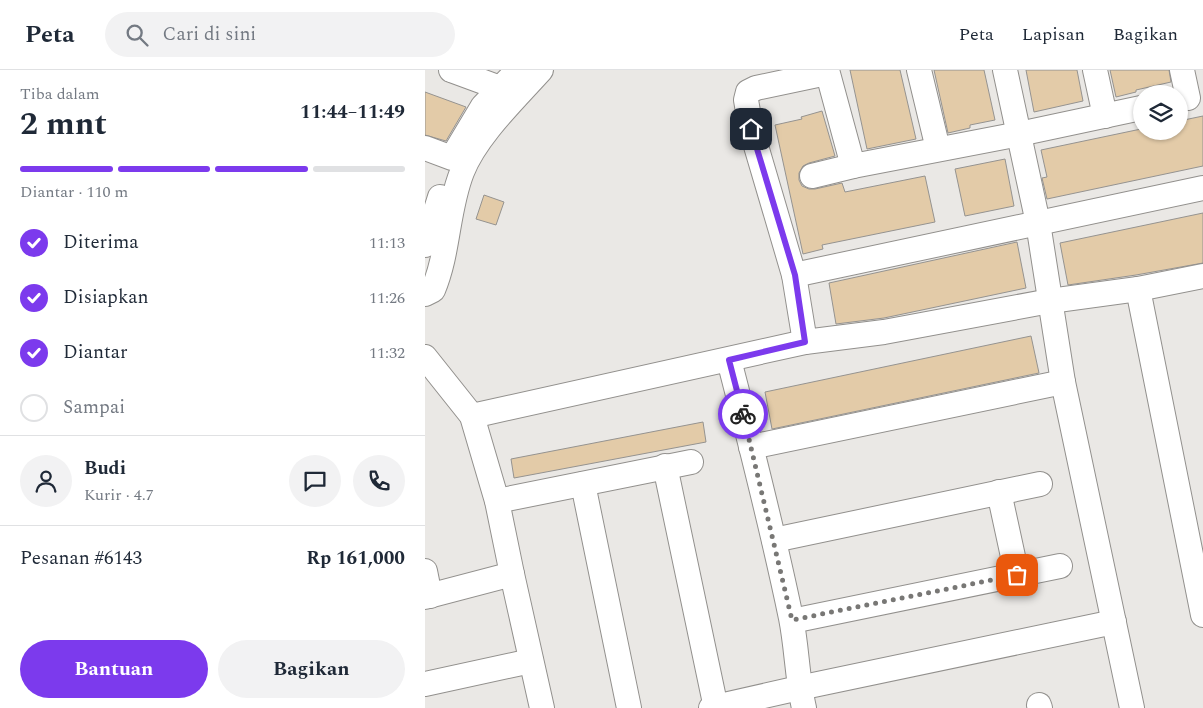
<!DOCTYPE html>
<html lang="id">
<head>
<meta charset="utf-8">
<style>
  body { margin:0; font-family:Spectral,serif; background:#f2f2f3; color:#1f2937; height:100vh; display:flex; flex-direction:column; font-size:19px; white-space:nowrap }
  * { box-sizing:border-box; margin:0 }
  p { font-size:16px; color:#747a83 }
  .icon { flex:none; width:28px; height:28px; fill:none; stroke:currentColor; stroke-width:2; stroke-linecap:round; stroke-linejoin:round }
  .map { position:relative; flex:1; overflow:hidden }
  .sheet { display:flex; flex-direction:column; background:#fff; width:425px }
  .sheet>* { flex:none }
  .fabs { position:absolute; left:708px; top:15px; display:grid; gap:10px }
  .fabs a { display:grid; place-items:center; width:55px; height:55px; border-radius:50%; background:#fff; box-shadow:0 1px 4px #0004; font-size:25px }
  .pin { position:absolute; display:grid; place-items:center; width:42px; height:42px; color:#fff; margin:-21px; border-radius:10px; box-shadow:0 2px 8px #0006 }
  .courier { position:absolute; display:grid; place-items:center; width:50px; height:50px; margin:-25px; border:4px solid #7c3aed; border-radius:50%; background:#fff; color:#222; box-shadow:0 1px 6px #0007 }
  .head em { font-style:normal; font-weight:700 }
  .head div { display:flex; flex-direction:column-reverse }
  .head { display:flex; align-items:center; justify-content:space-between; height:85px; padding:0 20px }
  h1 { font-size:32px; font-weight:700; line-height:38px }
  .bar { display:grid; grid-template-columns:repeat(4,1fr); gap:8px 5px; align-content:center; height:60px; padding:0 20px }
  .bar i { height:6px; border-radius:4px; background:#e0e1e3 }
  .bar .on { background:#7c3aed }
  .bar p { grid-column:span 4 }
  .line { display:flex; align-items:center; gap:12px; padding:0 20px; border-top:1px solid #e0e1e3 }
  .line div { flex:1 }
  .round { display:grid; place-items:center; flex:none; width:52px; height:52px; border-radius:26px; background:#f2f2f3 }
  ol { padding:0 20px; list-style:none }
  li { display:flex; align-items:center; gap:15px; height:55px }
  li p { margin-inline-start:auto }
  li .icon { padding:5px; border-radius:50%; background:#7c3aed; color:#fff; stroke-width:4 }
  li:last-child { color:#747a83 }
  li i { width:28px; height:28px; border:2px solid #e0e1e3; border-radius:50% }
  .primary-button { display:flex; gap:10px; margin-top:auto; padding:10px 20px }
  .primary-button a { flex:1; height:58px; border-radius:30px; background:#7c3aed; color:#fff; font-size:20px; font-weight:700; line-height:58px; text-align:center }
  .primary-button a+a { background:#f2f2f3; color:#1f2937 }
  header { display:flex; align-items:center; gap:30px; box-sizing:border-box; height:70px; padding:0 25px; background:#fff; border-bottom:1px solid #e0e1e3 }
  header strong { font-size:24px }
  nav { display:flex; gap:28px; margin-inline-start:auto; font-size:18px }
  .search { width:350px; height:45px; background:#f2f2f3; display:flex; align-items:center; gap:12px; box-sizing:border-box; padding:0 18px; border-radius:28px; color:#747a83; font-size:19px }
  main { display:flex; flex:1; min-height:0 }
  .map>svg:first-child { display:block }
  .building { fill:#e3cba8; stroke:#959390 }
  .lines { fill:none; stroke-linecap:round; stroke-linejoin:round }
  .street-casing { stroke:#92908d; stroke-width:26 }
  .street { stroke:#fff; stroke-width:24 }
  .done { stroke:#787775; stroke-width:5; stroke-dasharray:0 9 }
  .route { stroke:#7c3aed; stroke-width:6 }
</style>
</head>
<body>
<header>
<strong>Peta</strong>
<div class="search"><svg class="icon" aria-label="search" viewBox="0 0 24 24"><circle cx="10" cy="10" r="6"/><path d="M15 15l6 6"/></svg>Cari di sini</div>
<nav><a>Peta</a><a>Lapisan</a><a>Bagikan</a></nav>
</header>
<main>
<section class="sheet">
<div class="head"><div><h1>2 mnt</h1><p>Tiba dalam</p></div><em>11:44–11:49</em></div>
<div class="bar"><i class="on"></i><i class="on"></i><i class="on"></i><i></i><p>Diantar · 110 m</p></div>
<ol>
<li><svg class="icon" aria-label="check" viewBox="0 0 24 24"><path d="M5 12l5 5 9-10"/></svg>Diterima<p>11:13</p></li>
<li><svg class="icon" aria-label="check" viewBox="0 0 24 24"><path d="M5 12l5 5 9-10"/></svg>Disiapkan<p>11:26</p></li>
<li><svg class="icon" aria-label="check" viewBox="0 0 24 24"><path d="M5 12l5 5 9-10"/></svg>Diantar<p>11:32</p></li>
<li><i></i>Sampai</li>
</ol>
<div class="line" style="height:90px"><a class="round"><svg class="icon" aria-label="person" viewBox="0 0 24 24"><circle cx="12" cy="8" r="4"/><path d="M4 21q1-7 8-7t8 7"/></svg></a><div><b>Budi</b><p>Kurir · 4.7</p></div><a class="round"><svg class="icon" aria-label="chat" viewBox="0 0 24 24"><path d="M4 5h16v11H9l-5 4z"/></svg></a><a class="round"><svg class="icon" aria-label="phone" viewBox="0 0 24 24"><path d="M5 4h4l2 5-3 2q2 4 5 5l2-3 5 2v4C11 20 4 13 5 4z"/></svg></a></div>
<div class="line" style="height:65px"><div>Pesanan #6143</div><b>Rp 161,000</b></div>
<div class="primary-button"><a>Bantuan</a><a>Bagikan</a></div>
</section>
<div class="map">
<svg width="778" height="638" viewBox="0 0 778 638">
  <rect width="100%" height="100%" fill="#eae8e5"/>
  <g class="building">
    <path d="M425,0h50l16,69 -49,10z"/>
    <path d="M509,0h50l11,50 -25,5v3l-22,5z"/>
    <path d="M601,0h51l6,31 -49,11z"/>
    <path d="M685,0h59l2,12 -35,8v2l-20,5z"/>
    <path d="M0,22l41,15 -20,34 -21,-6z"/>
    <path d="M397,41l13,45 -26,7 -6,3 -4,7v7l3,6 7,3h6l27,-6 3,9 80,-16 10,46 -113,23 1,4 -20,5 -28,-129 27,-6 -1,-2z"/>
    <path d="M778,46v50l-156,33 -5,-21 5,-1 -6,-27 100,-21v2h38v-10z"/>
    <path d="M580,89l9,47 -49,10 -10,-47z"/>
    <path d="M59,125l20,7 -8,23 -20,-6z"/>
    <path d="M778,143v50l-67,12 -68,10 -8,-42z"/>
    <path d="M592,172l9,46 -142,30 -48,6 -7,-41z"/>
    <path d="M606,266l8,37 -267,56 -7,-37z"/>
    <path d="M278,352l3,20 -192,36 -3,-19z"/>
  </g>
  <g class="lines">
    <g class="street-casing">
      <g id="street">
        <path d="M26,0l49,18"/>
        <path d="M402,0l26,96 166,-32 122,-26"/>
        <path d="M494,0l19,79"/>
        <path d="M580,0l33,153 25,159 69,326"/>
        <path d="M670,0l10,46"/>
        <path d="M757,0l6,28"/>
        <path d="M0,78l27,10"/>
        <path d="M31,81l27,-45 35,-36"/>
        <path d="M387,106l41,-10"/>
        <path d="M0,175l15,-48"/>
        <path d="M369,205l409,-87"/>
        <path d="M713,219l65,326"/>
        <path d="M0,224l8,-4c16,-38 14,-80 29,-118 14,-36 53,-73 79,-102"/>
        <path d="M380,272l-11,-67 -43,-146 -5,-29 2,-8 8,-4 71,-15"/>
        <path d="M0,287l47,59 25,85 15,73 30,134"/>
        <path d="M304,290c22,85 44,171 62,258 6,30 6,60 13,90"/>
        <path d="M47,346l333,-74 79,-10 166,-31 88,-12 65,-13"/>
        <path d="M326,377l312,-65"/>
        <path d="M240,396l51,242"/>
        <path d="M158,414l46,224"/>
        <path d="M574,422l18,83"/>
        <path d="M72,431l194,-39"/>
        <path d="M349,470l266,-56"/>
        <path d="M0,501l5,25"/>
        <path d="M0,527l87,-23"/>
        <path d="M367,551l268,-55"/>
        <path d="M0,614l106,-23"/>
        <path d="M614,635l1,3"/>
        <path d="M286,638l88,-20 315,-66"/>
      </g>
    </g>
    <use href="#street" class="street"/>
  </g>
  <g class="lines">
    <path class="done" d="M318,344l49,206 225,-45"/>
    <path class="route" d="M318,344l-14,-54 76,-18 -10,-67 -44,-146"/>
  </g>
</svg>
<div class="fabs">
<a><svg class="icon" aria-label="layers" viewBox="0 0 24 24"><path d="M12 4l9 5-9 5-9-5zM3 14l9 5 9-5"/></svg></a>
</div>
<div class="pin" style="left:592px;top:505px;background:#ea580c"><svg class="icon" aria-label="bag" viewBox="0 0 24 24"><path d="M5 8h14l-1 12H6zM9 8a3 3 0 0 1 6 0"/></svg></div>
<div class="pin" style="left:326px;top:59px;background:#1f2937"><svg class="icon" aria-label="home" viewBox="0 0 24 24"><path d="M3 11l9-7 9 7M6 9v11h12V9"/></svg></div>
<div class="courier" style="left:318px;top:344px"><svg class="icon" aria-label="bike" viewBox="0 0 24 24"><circle cx="6" cy="16" r="4"/><circle cx="18" cy="16" r="4"/><path d="M6 16l4-8h5l3 8M10 8l3 8H6M13 5h3"/></svg></div>
</div>
</main>
</body>
</html>
